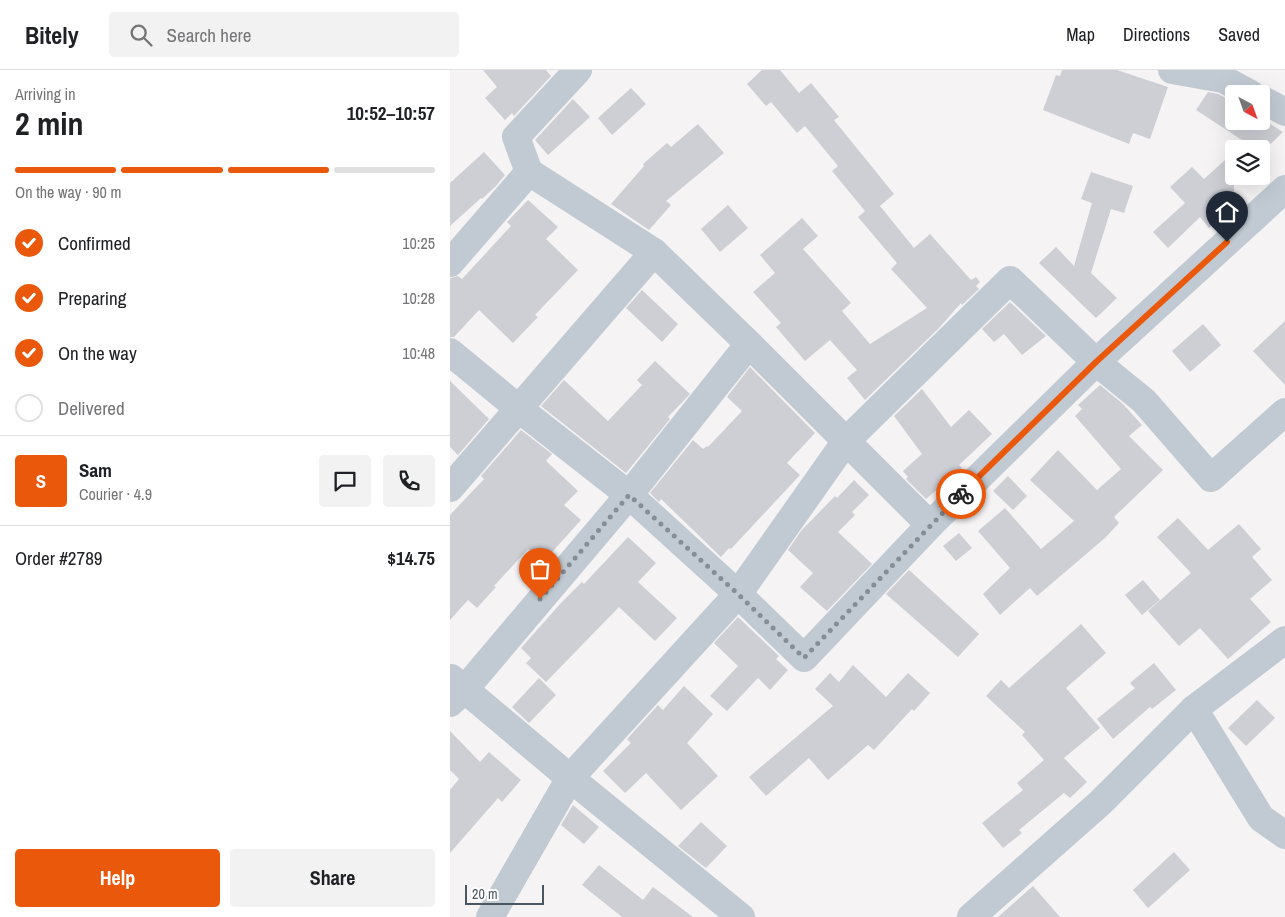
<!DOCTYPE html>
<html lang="en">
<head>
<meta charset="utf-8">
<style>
  body { margin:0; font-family:"Archivo Narrow",sans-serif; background:#f2f2f2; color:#202124; height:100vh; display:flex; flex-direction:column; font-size:19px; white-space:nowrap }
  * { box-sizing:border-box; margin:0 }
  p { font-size:16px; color:#757577 }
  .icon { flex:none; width:28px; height:28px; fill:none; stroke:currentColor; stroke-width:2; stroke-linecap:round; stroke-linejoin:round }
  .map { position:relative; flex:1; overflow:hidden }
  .panel { display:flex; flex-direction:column; background:#fff; width:450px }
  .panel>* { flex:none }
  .needle { width:32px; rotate:139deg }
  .tools { position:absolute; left:775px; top:15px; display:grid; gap:10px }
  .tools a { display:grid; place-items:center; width:45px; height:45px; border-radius:5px; background:#fff; box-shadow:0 5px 20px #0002; font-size:25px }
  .scale { position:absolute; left:15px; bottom:12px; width:79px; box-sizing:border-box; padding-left:5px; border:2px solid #4a5661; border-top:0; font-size:14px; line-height:18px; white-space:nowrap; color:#4a5661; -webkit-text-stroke:4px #fff; paint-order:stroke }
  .pin { position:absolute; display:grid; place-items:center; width:42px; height:42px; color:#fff; margin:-51px -21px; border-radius:50% 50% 50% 0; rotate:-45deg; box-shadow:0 0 5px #0007 }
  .pin .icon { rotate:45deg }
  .courier { position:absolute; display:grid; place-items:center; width:50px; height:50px; margin:-25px; border:4px solid #ea580c; border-radius:50%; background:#fff; color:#222; box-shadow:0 1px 6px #0007 }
  .head em { font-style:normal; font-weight:700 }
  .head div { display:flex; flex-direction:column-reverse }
  .head { display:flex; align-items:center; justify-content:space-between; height:85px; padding:0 15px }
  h1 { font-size:32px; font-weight:700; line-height:38px }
  .bar { display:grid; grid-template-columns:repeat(4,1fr); gap:8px 5px; align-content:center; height:60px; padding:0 15px }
  .bar i { height:6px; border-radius:4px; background:#e0e0e0 }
  .bar .selected { background:#ea580c }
  .bar p { grid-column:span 4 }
  .line { display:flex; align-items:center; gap:12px; padding:0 15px; border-top:1px solid #e0e0e0 }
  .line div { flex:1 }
  .round { display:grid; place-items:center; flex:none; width:52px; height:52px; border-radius:5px; background:#f2f2f2 }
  ol { padding:0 15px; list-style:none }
  li { display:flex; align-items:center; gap:15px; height:55px }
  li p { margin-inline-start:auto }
  li .icon { padding:5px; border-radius:50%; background:#ea580c; color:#fff; stroke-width:4 }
  li:last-child { color:#757577 }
  li i { width:28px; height:28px; border:2px solid #e0e0e0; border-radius:50% }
  .primary-button { display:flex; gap:10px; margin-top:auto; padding:10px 15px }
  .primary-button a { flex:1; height:58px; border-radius:5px; background:#ea580c; color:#fff; font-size:20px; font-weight:700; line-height:58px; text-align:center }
  .primary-button a+a { background:#f2f2f2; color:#202124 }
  header { display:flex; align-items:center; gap:30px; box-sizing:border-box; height:70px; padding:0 25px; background:#fff; border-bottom:1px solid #e0e0e0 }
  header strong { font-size:24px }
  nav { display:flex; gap:28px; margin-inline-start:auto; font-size:18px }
  .search { width:350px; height:45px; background:#f2f2f2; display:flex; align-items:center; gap:12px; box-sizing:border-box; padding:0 18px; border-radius:5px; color:#757577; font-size:19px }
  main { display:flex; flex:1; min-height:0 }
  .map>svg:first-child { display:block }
  .building { fill:#cdcfd5 }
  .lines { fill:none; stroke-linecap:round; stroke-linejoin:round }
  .minor { stroke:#c1cad2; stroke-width:28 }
  .done { stroke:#868d94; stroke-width:5; stroke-dasharray:0 9 }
  .route { stroke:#ea580c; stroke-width:6 }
</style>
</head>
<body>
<header>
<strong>Bitely</strong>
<div class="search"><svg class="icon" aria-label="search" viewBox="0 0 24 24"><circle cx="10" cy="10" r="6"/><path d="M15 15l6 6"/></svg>Search here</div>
<nav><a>Map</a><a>Directions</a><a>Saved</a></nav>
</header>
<main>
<section class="panel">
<div class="head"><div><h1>2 min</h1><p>Arriving in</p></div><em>10:52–10:57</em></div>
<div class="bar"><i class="selected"></i><i class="selected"></i><i class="selected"></i><i></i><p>On the way · 90 m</p></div>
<ol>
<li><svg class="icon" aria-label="check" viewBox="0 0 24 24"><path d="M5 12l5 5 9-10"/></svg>Confirmed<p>10:25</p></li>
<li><svg class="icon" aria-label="check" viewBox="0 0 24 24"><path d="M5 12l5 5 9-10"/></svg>Preparing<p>10:28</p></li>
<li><svg class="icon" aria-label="check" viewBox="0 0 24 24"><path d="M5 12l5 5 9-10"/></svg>On the way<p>10:48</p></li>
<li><i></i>Delivered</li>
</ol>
<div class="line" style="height:90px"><b class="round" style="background:#ea580c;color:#fff">S</b><div><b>Sam</b><p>Courier · 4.9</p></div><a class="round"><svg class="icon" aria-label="chat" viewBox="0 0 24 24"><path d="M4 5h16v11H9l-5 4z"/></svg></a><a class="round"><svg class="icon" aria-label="phone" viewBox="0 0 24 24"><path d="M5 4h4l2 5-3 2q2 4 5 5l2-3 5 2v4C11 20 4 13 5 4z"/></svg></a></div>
<div class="line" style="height:65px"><div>Order #2789</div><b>$14.75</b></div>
<div class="primary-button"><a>Help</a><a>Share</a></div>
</section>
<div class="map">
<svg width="835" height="847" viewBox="0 0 835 847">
  <rect width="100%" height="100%" fill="#f5f3f3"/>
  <g class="building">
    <path d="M33,0h63l5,6 -37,40 -2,-3 -7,7 -20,-22 12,-11z"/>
    <path d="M312,0h18l19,23 12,-10 28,34 -5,3 60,74 -14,12 34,42 16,-14 41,46 5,-3 4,5 -4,4 3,3 -17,16 -1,-2 -22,25 -74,72 -18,-22 10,-8 -27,-30 -25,21 -29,-34 5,-4 -28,-31 22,-19 -15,-18 42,-37 16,18 -15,13 48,54 -9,8 28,33 57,-36 -36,-39 6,-6 -39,-46 7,-6 -33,-40 6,-5 -33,-40 -8,7 -26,-31 -5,4 -19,-22z"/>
    <path d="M612,0h55l51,17 -18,52 -17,-6 -4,11 -86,-34 13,-35 4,1z"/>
    <path d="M181,18l15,16 -34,31 -14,-17z"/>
    <path d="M758,22l10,2 16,8v19h27v-3l22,14 -21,20 -1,-3h-24l8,-7 -49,-32z"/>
    <path d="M123,29l17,18 -42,38 -13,-15z"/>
    <path d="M248,54l26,29 -58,48 5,4 -22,25 -38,-26 33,-38 -1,-2 24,-21 4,4z"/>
    <path d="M34,82l21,23 -9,11 -14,13 -1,-1 -31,28v-43z"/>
    <path d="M784,82v24h8l-8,8v24l-25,20 -9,-11 -32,31 -15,-16 32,-29 -15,-16 22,-20 12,12z"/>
    <path d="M641,102l42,14 -9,27 -13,-4 -20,64 26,25 -21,20 -57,-55 17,-16 18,19 18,-63 -11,-4z"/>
    <path d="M78,130l30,27 -12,12 32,31 -43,45 3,2 -25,26 -34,-33 -25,27h-4v-59l8,-2 4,3 49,-53 -4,-4z"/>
    <path d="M278,135l20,23 -28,24 -19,-23z"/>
    <path d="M192,220l36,34 -16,18 -36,-34z"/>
    <path d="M560,232l36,34 -24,19 -18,-21 -10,8 -12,-13z"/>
    <path d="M835,251v64l-32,-34z"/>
    <path d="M753,254l18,21 -31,27 -18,-21z"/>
    <path d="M205,291l35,33 -22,23 2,2 -44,54 -85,-67 23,-26 44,41 34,-36 -5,-5z"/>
    <path d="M300,297l65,66 -28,30 13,12 -69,74 -2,-1 -8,9 -60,-58 -2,3 -9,-9 43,-53 10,9 4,-3 1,1 34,-36 -15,-14z"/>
    <path d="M0,311l39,38 -31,36 -8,-8z"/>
    <path d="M650,315l23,19 19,21 -13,11 34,34 -49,47 5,6 -14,15 -68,58 -7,-8 -30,27 -17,-21 27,-26 -32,-37 27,-23 36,41 33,-28 -44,-41 28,-30 39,40 24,-21 -46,-53 7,-7 -4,-4z"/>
    <path d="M472,319l29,38 18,-17 23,24 -33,31 3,3 -36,31 -20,-20 2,-2 -5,-6 19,-17 -28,-38z"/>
    <path d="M71,360l31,24 -6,7 32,30 -14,14 17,15 -38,42 -15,-13 -34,37 2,1 -19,21 -9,-8 -18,20v-105l34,-36 -3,-3z"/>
    <path d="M558,406l19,20 -14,14 -20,-19z"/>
    <path d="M404,410l15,15 -17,17 3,3 -17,17 34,32 -45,47 -27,-24 13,-14 -25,-23 13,-19 34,-35 2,2z"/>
    <path d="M728,448l30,32 31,-26 22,25 -9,8 20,23 -22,19 21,23 -43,37 -28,-31 -21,18 -31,-35 43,-38 -34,-36z"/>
    <path d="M509,463l13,15 -16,13 -13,-15z"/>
    <path d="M178,467l28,26 -18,19 39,36 -22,23 -36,-34 -73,75 -20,-19 5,-5 -10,-10 40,-45 21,-21 2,2z"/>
    <path d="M459,500l70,64 -21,23 -72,-63z"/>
    <path d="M693,510l17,20 -18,15 -17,-20z"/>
    <path d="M288,547l41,39 -3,3 12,11 -18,20 -12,-12 -31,33 -17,-15 28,-30 -24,-23z"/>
    <path d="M631,554l25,29 -40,35 34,40 -36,30 23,24 -17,16 -6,-5 -45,37 3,3 -19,15 -21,-25 41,-33 -6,-7 27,-23 -22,-25 3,-3 -39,-36 15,-16 8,8z"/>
    <path d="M704,593l22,27 -24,19 -2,-2 -37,32 -16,-20 38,-31 -5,-5z"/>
    <path d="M403,595l33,32 22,-24 22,20 -16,18 -2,-2 -38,41 -6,-5 -40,35 -19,-22 -43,38 -17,-19 84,-71 -18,-17 15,-16 9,9z"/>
    <path d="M89,608l17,17 -27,28 -17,-16z"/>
    <path d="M234,616l29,28 -26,29 31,33 -37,34 -35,-37 -21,20 -22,-22 28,-28 -4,-4 31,-34 5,5z"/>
    <path d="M807,630l18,18 -29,28 -18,-18z"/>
    <path d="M0,661l30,31 9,-10 32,28 -19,22 -4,-4 -48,55v-63l9,-11 -9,-9z"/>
    <path d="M123,735l26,22 -15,17 -23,-19z"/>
    <path d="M251,752l26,24 -21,22 -28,-22z"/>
    <path d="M724,782l16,18 -42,38 -15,-18z"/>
    <path d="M149,795l44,35 10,-13 40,30h-71l-40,-32z"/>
    <path d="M583,816l27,31h-62z"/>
  </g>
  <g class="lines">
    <g class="minor">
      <path d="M722,0l51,9 28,15"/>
      <path d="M811,29l24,13"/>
      <path d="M79,102l125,80 95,92 181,181"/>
      <path d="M0,193l79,-91 -13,-35 62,-67"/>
      <path d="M0,282l68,56 111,87 109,99 66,64 126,-133 166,-163 189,-173"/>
      <path d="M0,418l204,-236"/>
      <path d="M1,608l119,100 171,139"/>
      <path d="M0,633l15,-14 164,-194 120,-151"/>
      <path d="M744,639l67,109 24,17"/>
      <path d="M40,847l80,-139 168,-184 108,-153 164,-161 86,82 48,39 67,77 74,-66"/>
      <path d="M521,847l129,-114 94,-94 91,-69"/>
    </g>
  </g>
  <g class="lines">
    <path class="done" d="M90,529l89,-104 109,99 66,64 157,-164"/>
    <path class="route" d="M511,424l135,-132 131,-120"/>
  </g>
</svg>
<div class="tools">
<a><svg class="needle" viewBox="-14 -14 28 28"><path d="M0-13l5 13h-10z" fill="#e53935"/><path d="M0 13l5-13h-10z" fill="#757577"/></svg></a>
<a><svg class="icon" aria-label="layers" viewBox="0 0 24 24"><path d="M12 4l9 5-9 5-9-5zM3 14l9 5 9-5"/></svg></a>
</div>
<div class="scale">20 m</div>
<div class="pin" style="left:90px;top:529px;background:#ea580c"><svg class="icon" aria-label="bag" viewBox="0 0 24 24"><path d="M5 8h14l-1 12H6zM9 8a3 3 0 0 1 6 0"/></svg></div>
<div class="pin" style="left:777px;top:172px;background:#1f2937"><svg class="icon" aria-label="home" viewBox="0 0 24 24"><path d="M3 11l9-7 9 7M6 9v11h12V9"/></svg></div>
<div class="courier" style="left:511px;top:424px"><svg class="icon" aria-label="bike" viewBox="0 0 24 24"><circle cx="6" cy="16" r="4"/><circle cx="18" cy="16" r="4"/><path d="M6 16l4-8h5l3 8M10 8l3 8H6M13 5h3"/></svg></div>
</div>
</main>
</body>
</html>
